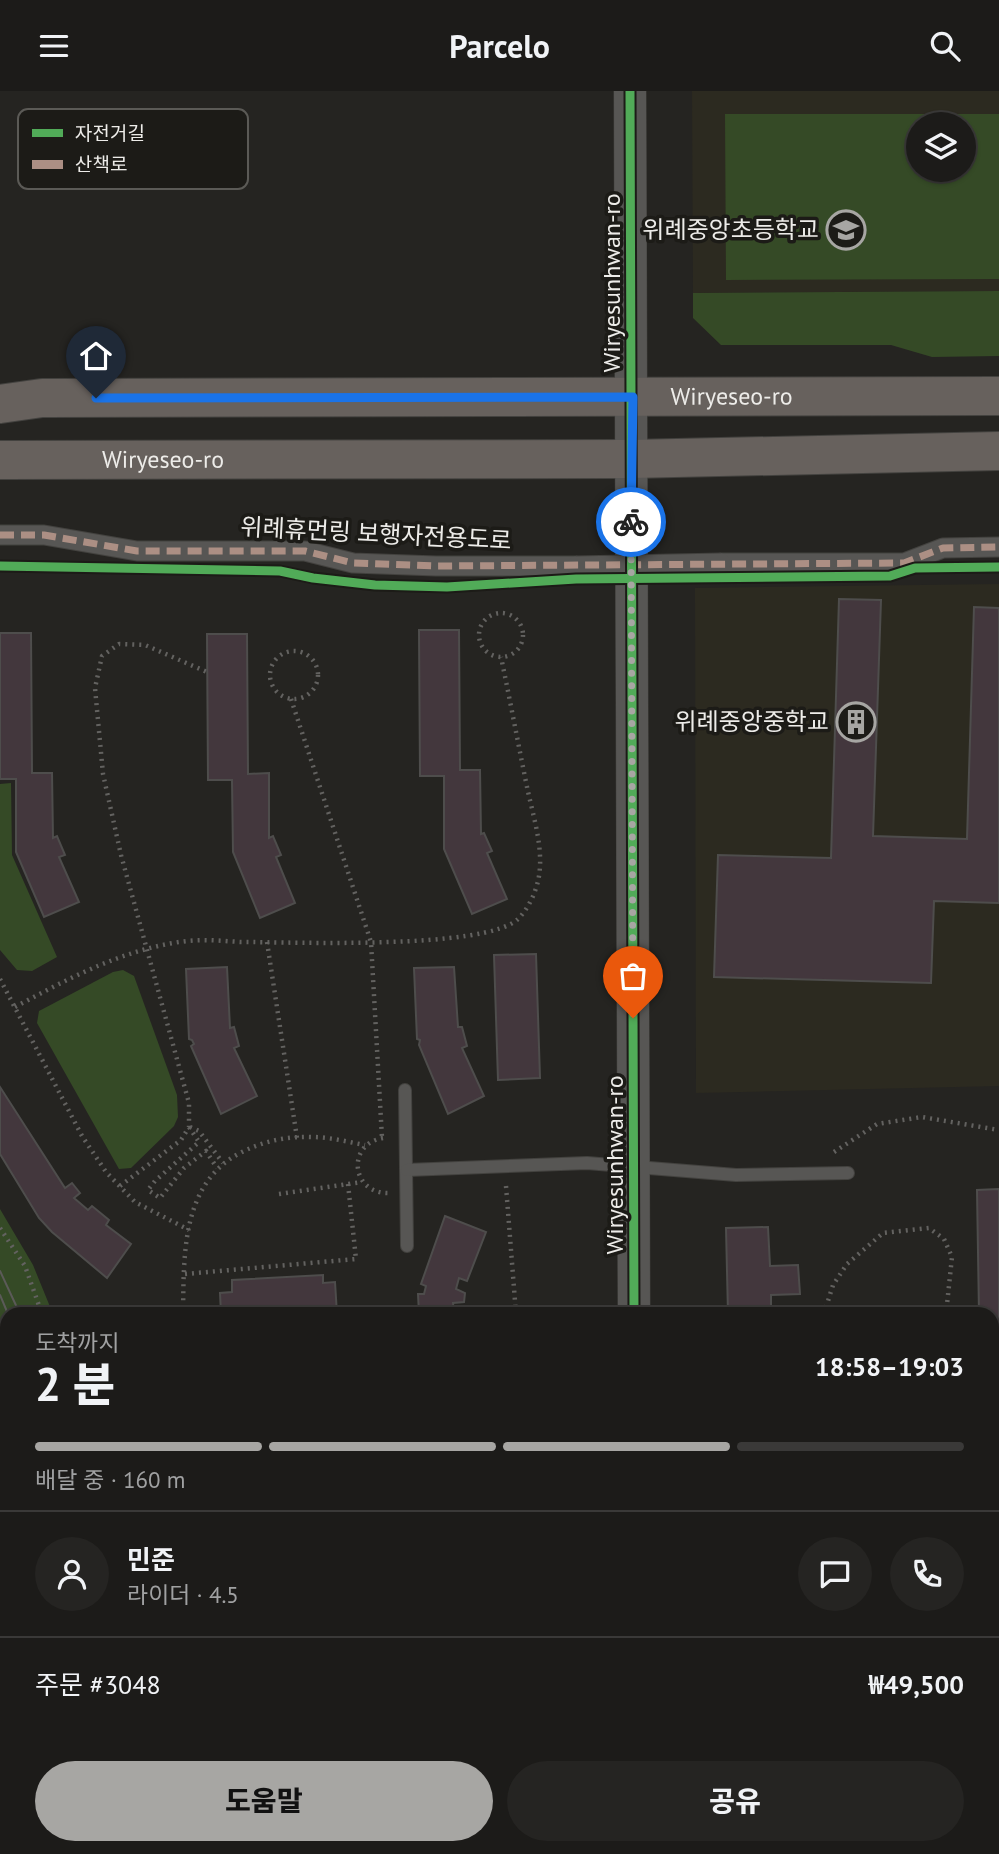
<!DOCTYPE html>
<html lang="ko">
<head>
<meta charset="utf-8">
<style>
  body { margin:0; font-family:"PT Sans","Noto Sans KR",sans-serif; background:#252422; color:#f1f3f6; height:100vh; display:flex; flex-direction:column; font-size:26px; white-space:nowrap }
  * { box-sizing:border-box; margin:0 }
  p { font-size:23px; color:#a0a1a2 }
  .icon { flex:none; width:38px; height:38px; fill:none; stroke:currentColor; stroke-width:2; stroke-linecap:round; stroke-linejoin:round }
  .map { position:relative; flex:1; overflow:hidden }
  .panel { position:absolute; left:0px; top:1216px; width:999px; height:548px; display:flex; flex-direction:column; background:#1c1b19; border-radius:21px 21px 0 0; box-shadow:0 2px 5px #0004,0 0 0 2px #3a3938 }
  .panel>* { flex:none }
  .buttons { position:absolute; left:906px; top:21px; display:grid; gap:14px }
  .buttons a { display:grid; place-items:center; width:70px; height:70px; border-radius:50%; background:#1c1b19; box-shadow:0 2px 5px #0004,0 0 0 2px #3a3938; font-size:35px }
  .pin { position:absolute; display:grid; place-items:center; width:60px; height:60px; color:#fff; margin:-72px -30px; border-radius:50% 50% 50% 0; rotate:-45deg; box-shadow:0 0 7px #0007 }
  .pin .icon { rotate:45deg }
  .courier { position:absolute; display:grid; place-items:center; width:70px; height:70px; margin:-35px; border:5px solid #1a73e8; border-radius:50%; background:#fff; color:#222; box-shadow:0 2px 9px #0007 }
  .summary em { font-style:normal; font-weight:800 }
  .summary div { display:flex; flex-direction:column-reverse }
  .summary { display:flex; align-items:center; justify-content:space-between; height:119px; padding:0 35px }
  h1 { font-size:46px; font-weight:800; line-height:52px }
  .bar { display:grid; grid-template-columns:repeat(4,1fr); gap:10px 7px; align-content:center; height:84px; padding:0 35px }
  .bar i { height:9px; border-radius:5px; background:#3a3938 }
  .bar .selected { background:#a7a6a3 }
  .bar p { grid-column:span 4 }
  .line { display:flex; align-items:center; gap:18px; padding:0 35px; border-top:2px solid #3a3938 }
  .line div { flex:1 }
  .round { display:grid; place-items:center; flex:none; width:74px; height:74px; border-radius:37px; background:#252422 }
  .primary-button { display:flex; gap:14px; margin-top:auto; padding:14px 35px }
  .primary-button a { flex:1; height:80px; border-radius:42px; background:#a7a6a3; color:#111; font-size:28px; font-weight:800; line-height:80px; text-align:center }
  .primary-button a+a { background:#252422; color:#f1f3f6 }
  header { display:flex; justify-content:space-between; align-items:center; height:91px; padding:0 35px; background:#1c1b19; font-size:32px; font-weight:800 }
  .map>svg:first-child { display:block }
  .built { fill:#2c2a20; fill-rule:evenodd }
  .green { fill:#354a26; fill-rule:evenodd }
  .building { fill:#43373d; stroke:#4e4d4c; stroke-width:2 }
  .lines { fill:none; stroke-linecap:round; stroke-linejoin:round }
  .service-casing { stroke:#43423f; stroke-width:14 }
  .pedestrian-casing { stroke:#43423f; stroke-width:21 }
  .tertiary-casing { stroke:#43423f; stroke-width:33 }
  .primary-casing { stroke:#43423f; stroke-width:40 }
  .path { stroke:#636260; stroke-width:4.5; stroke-dasharray:2 5; stroke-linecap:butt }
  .service { stroke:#575654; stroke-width:12 }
  .pedestrian { stroke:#575654; stroke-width:19 }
  .tertiary { stroke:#575654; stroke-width:32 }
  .primary { stroke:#67615d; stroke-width:38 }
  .tram { stroke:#5b5a58; stroke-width:2 }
  .pedestrian-bridge-casing { stroke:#43423f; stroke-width:21; stroke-linecap:butt }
  .pedestrian-bridge { stroke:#575654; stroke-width:19 }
  .quiet { stroke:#ac8f84; stroke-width:7; stroke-dasharray:14 7; stroke-linecap:butt }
  .cycleway-casing { stroke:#1c1b17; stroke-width:13 }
  .cycleway { stroke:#51ab58; stroke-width:9 }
  .done { stroke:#a7a6a3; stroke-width:7; stroke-dasharray:0 12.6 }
  .route { stroke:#1a73e8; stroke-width:9 }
  .labels { text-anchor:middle; stroke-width:7; stroke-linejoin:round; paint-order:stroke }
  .poi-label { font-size:24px; fill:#edece9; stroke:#1c1b17; text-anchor:end }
  .street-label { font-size:24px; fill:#edece9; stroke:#1c1b17 }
  .key { fill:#1c1b17; stroke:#5b5a56; stroke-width:2 }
  .key-label { font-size:19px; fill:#edece9 }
</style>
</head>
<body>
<header><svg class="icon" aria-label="menu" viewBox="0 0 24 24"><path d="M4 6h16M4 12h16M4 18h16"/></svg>Parcelo<svg class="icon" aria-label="search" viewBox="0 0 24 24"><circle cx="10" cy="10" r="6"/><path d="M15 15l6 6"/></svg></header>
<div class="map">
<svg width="999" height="1763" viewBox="0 0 999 1763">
  <rect width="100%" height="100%" fill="#252421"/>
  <g class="built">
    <path d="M692,0h307v200l-306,2zM919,33h45v46h-45z"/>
    <path d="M999,493v502l-303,7 -1,-505z"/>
  </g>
  <g class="green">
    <path d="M725,23h274v165l-273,1zM919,33h45v46h-45z"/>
    <path d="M999,200v65l-67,1 -41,-12h-170l-28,-27v-25z"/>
    <path d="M11,692l1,72 45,102 -25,14 -15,-1 -17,-20v-166z"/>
    <path d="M123,879l11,6 43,119 1,22 -4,9 -43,42 -12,1 -82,-146 2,-12 74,-39z"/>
    <path d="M0,1118l33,56 20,49h-46v534h97l2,6h-106z"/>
  </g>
  <g class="building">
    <path d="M839,508l42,1 -8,236 94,3 7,-232 25,1v295l-65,-2 -3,82 -217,-6 4,-122 113,3z"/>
    <path d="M419,539h40l1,140h20l1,64 3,-1 8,18 -5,2 20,46 -35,15 -28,-65v-73h-24z"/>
    <path d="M0,542h31l1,140h20l1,65 4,-2 8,19 -6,2 20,45 -35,15 -28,-65v-73h-16z"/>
    <path d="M207,543h40l1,140 21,-1v65l4,-2 8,19 -5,2 19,46 -35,15 -27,-66 -1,-72h-24z"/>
    <path d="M536,863l4,124 -42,2 -4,-125z"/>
    <path d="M227,876l3,61 4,-1 5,19 -5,2 23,48 -36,18 -30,-68 3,-2 -2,-4 -3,-1 -3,-70z"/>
    <path d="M454,876l4,60h4l5,19 -5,2 22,48 -36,18 -29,-69 1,-5 -3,-1 -3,-71z"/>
    <path d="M0,996l65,101 7,-5 8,10 -6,5 14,12 4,-4 17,14 -3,5 25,19 -24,34 -55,-46 -13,-14 -39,-64z"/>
    <path d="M999,1098v218h-7v-93h-13l-2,-124z"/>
    <path d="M445,1125l41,16 -19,49 -8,-3 -3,11 9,4 -1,9 -11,1 1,9 10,-1v3h-45l-1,-20h6l2,-8 -5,-2z"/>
    <path d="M768,1136l2,39 28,-1 2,29 -29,1v19h-43l-2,-86z"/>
    <path d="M323,1184v8l12,-1 2,32h-116l-1,-21 12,-1v-12z"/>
    <path d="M992,1360h7v139l-7,1z"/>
    <path d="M177,1757h15l7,6h-28z"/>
    <path d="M743,1757h70l-7,6h-70z"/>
  </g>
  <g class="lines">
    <g class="service-casing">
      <g id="service">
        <path d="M405,999l2,156"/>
        <path d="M407,1079l180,-7 149,12 112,-2"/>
        <path d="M258,1757v6"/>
      </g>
    </g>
    <g class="pedestrian-casing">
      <g id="pedestrian">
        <path d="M0,444h44l93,16h168l48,12 83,3h140"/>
        <path d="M721,472h183l39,-15 56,-1"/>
      </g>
    </g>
    <g class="tertiary-casing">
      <g id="tertiary">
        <path d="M630,0l4,1223"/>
        <path d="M0,1669l7,-1"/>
        <path d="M992,1669h7"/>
        <path d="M640,1757v6"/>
      </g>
    </g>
    <g class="primary-casing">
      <g id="primary">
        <path id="s1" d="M0,313l42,-6 957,-2"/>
        <path id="s2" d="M0,369l631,-1 368,-8"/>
      </g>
    </g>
    <g class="path">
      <circle cx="501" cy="544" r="22"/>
      <circle cx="294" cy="584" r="24"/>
      <path d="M291,608l80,243 11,196"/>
      <path d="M267,851l30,196"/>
      <path d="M0,888l82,157 24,36 29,30 54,28"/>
      <path d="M15,916c54,-29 111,-59 172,-66 18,-2 36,0 54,1 51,0 244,8 277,-23 10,-10 17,-25 20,-38 7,-30 -5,-65 -11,-94 -9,-44 -17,-87 -26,-130"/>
      <path d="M189,1036l10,15 -44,39 -7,9 12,8 24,-30 22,-17 11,17"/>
      <path d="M190,1036l9,4 24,32"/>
      <path d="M383,1047c-37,6 -32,56 6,55"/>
      <path d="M834,1061l43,-28 45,-7 77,13"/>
      <path d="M120,1095l61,-46 8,-13v-24l-68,-248 -18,-81 -8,-86 7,-32 17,-12 26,1 62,27"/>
      <path d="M506,1095l10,128"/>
      <path d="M279,1103l83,-12"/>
      <path d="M0,1137l25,38 17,48"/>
      <path d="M185,1183l171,-15 -8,-75"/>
      <path d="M183,1223c1,-59 -2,-130 57,-161 23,-12 47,-17 72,-16 18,0 36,5 53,8"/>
      <path d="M824,1223l9,-29 14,-21 36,-31 46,-5 15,11 8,18 -6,57"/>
      <path d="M992,1341l7,-1"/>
      <path d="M0,1529l7,-2"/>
      <path d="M99,1757l2,6"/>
    </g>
    <use href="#service" class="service"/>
    <use href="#pedestrian" class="pedestrian"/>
    <use href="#tertiary" class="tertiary"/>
    <use href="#primary" class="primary"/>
    <g class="tram">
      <path d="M0,1180l20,43"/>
      <path d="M0,1204l8,19"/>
      <path d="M22,1763v-6"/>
      <path d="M35,1763v-6"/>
    </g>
    <g class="pedestrian-bridge-casing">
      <path id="pedestrian-bridge" d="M576,475l145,-3"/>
    </g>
    <use href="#pedestrian-bridge" class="pedestrian-bridge"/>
    <path class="quiet" d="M0,444h44l93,16h168l48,12 83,3 468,-3 39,-15 56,-1"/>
    <g class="cycleway-casing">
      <g id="cycleway">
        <path d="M630,0l4,1223"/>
        <path d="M0,475l280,5 33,7 62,7 72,2 129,-8 314,-3 25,-8 84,-1"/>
      </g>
    </g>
    <use href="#cycleway" class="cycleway"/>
  </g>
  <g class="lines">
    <path class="done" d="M631,431l2,496"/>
    <path class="route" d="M96,307l537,-1 -2,125"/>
  </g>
  <defs>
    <g id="school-ring" transform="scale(2.0125)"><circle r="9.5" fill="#1c1b17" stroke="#a7a6a3" stroke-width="1.5"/><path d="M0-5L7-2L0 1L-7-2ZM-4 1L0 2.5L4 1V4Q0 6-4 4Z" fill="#a7a6a3"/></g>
    <g id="building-ring" transform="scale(2.0125)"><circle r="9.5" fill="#1c1b17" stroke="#a7a6a3" stroke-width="1.5"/><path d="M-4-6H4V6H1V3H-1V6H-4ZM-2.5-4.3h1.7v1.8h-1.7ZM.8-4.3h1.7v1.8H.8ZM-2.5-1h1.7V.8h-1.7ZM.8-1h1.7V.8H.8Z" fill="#a7a6a3"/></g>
  </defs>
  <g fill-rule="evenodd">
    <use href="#school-ring" x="846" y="139"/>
    <use href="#building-ring" x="856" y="631"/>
  </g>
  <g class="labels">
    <g class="poi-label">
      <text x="819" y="147">위례중앙초등학교</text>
      <text x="829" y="639">위례중앙중학교</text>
    </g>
    <g class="street-label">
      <text transform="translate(612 192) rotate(-90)" y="8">Wiryesunhwan-ro</text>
      <text dy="8" stroke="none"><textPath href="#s1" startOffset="732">Wiryeseo-ro</textPath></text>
      <text dy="8" stroke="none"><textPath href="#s2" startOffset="163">Wiryeseo-ro</textPath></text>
      <text transform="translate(376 443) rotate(3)" y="8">위례휴먼링 보행자전용도로</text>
      <text transform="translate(615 1074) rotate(-90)" y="8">Wiryesunhwan-ro</text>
    </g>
  </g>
  <rect x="18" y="18" width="230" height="80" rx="10" class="key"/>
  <rect x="32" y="38" width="31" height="8" fill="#51ab58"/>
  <rect x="32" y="69" width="31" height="9" fill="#ac8f84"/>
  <g class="key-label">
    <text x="75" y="49">자전거길</text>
    <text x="75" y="80">산책로</text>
  </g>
</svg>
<div class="buttons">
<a><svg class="icon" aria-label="layers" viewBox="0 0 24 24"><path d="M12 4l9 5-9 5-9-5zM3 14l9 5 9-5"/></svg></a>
</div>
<div class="pin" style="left:633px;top:927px;background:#ea580c"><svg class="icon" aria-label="bag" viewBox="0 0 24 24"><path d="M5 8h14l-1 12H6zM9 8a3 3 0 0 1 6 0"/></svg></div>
<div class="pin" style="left:96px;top:307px;background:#1f2937"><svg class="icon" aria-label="home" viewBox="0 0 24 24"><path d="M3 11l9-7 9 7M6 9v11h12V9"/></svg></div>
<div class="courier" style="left:631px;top:431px"><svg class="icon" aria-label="bike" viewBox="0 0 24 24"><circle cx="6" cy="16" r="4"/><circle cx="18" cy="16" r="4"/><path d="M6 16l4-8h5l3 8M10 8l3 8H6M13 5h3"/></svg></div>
<section class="panel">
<div class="summary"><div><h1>2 분</h1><p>도착까지</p></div><em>18:58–19:03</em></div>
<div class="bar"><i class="selected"></i><i class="selected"></i><i class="selected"></i><i></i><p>배달 중 · 160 m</p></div>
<div class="line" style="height:126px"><a class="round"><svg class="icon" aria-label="person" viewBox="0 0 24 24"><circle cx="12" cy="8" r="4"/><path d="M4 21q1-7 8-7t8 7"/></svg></a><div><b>민준</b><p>라이더 · 4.5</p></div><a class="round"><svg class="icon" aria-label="chat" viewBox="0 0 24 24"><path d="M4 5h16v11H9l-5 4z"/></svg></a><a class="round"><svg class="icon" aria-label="phone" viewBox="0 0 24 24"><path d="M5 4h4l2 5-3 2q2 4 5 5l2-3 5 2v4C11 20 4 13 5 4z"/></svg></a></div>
<div class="line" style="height:91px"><div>주문 #3048</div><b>₩49,500</b></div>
<div class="primary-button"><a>도움말</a><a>공유</a></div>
</section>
</div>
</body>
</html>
